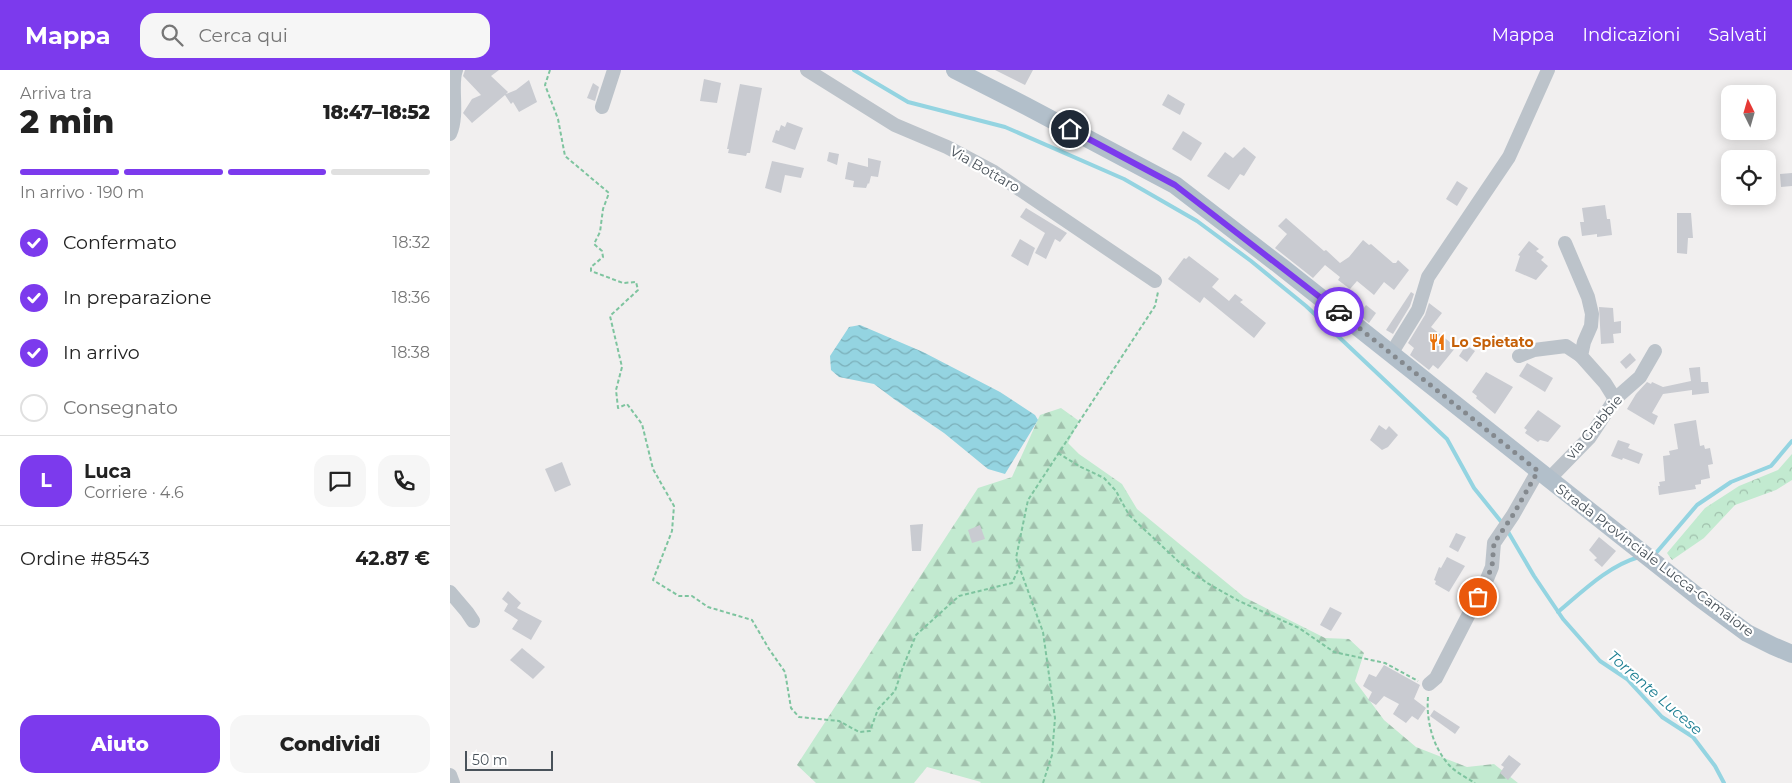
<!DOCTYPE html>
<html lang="it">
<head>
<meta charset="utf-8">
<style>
  body { margin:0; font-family:Montserrat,sans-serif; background:#f6f6f6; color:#222; height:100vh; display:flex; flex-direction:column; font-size:19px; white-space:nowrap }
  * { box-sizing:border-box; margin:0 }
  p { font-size:16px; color:#767676 }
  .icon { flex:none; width:28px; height:28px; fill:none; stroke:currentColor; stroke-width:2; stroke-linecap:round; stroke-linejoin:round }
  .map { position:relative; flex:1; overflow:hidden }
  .side { display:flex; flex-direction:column; background:#fff; width:450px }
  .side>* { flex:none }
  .needle { width:32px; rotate:355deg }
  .buttons { position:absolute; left:1271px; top:15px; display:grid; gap:10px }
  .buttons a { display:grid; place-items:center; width:55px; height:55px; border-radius:10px; background:#fff; box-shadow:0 2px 12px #0003; font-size:25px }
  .scale { position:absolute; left:15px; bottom:12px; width:88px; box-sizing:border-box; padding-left:5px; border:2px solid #49525a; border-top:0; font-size:14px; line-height:18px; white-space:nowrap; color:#49525a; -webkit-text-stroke:4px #fff; paint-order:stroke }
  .pin { position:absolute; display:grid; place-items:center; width:42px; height:42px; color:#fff; margin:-21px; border:2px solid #fff; border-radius:50%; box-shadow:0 1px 5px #0007 }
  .courier { position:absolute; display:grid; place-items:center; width:50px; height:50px; margin:-25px; border:4px solid #7c3aed; border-radius:50%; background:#fff; color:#222; box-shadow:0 1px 6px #0007 }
  .summary em { font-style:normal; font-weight:800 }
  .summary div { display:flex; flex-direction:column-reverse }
  .summary { display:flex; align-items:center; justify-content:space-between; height:85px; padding:0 20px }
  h1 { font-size:32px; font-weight:800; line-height:38px }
  .bar { display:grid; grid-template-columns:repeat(4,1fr); gap:8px 5px; align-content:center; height:60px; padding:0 20px }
  .bar i { height:6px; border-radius:4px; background:#e0e0e0 }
  .bar .on { background:#7c3aed }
  .bar p { grid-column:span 4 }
  .line { display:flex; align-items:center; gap:12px; padding:0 20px; border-top:1px solid #e0e0e0 }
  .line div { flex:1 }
  .round { display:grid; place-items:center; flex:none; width:52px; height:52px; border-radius:15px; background:#f6f6f6 }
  ol { padding:0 20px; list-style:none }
  li { display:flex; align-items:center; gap:15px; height:55px }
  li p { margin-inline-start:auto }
  li .icon { padding:5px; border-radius:50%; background:#7c3aed; color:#fff; stroke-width:4 }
  li:last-child { color:#767676 }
  li i { width:28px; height:28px; border:2px solid #e0e0e0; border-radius:50% }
  .button { display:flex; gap:10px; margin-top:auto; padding:10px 20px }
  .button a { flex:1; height:58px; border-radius:15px; background:#7c3aed; color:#fff; font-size:20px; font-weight:800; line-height:58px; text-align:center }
  .button a+a { background:#f6f6f6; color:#222 }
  header { display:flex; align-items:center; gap:30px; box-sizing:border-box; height:70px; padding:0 25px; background:#7c3aed; color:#fff }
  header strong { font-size:24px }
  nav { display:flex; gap:28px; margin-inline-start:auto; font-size:18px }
  .search { width:350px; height:45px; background:#f6f6f6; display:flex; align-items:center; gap:12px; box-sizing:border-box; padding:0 18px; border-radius:15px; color:#767676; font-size:19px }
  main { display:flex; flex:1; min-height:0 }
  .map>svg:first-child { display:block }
  .forest { fill:url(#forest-firs) }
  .park { fill:url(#park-crowns) }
  .water { fill:url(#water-waves) }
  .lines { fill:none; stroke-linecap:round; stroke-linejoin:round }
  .stream { stroke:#94d4e1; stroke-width:4 }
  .building { fill:#c9cbd1 }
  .path { stroke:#7ec49f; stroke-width:2; stroke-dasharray:4 2.5; stroke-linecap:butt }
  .minor { stroke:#bcc3ca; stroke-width:14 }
  .major { stroke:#b2bfca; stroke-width:18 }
  .done { stroke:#84898e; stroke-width:5; stroke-dasharray:0 9 }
  .route { stroke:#7c3aed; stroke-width:6 }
  .labels { text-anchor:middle; stroke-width:4.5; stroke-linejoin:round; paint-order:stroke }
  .street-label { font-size:14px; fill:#49525a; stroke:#fff }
  .food-label { font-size:14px; font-weight:bold; fill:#c56008; stroke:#fff; text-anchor:start }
  .water-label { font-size:15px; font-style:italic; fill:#1c7e92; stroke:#fff }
</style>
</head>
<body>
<header>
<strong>Mappa</strong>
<div class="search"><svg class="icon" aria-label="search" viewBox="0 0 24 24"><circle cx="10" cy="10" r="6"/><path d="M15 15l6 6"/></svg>Cerca qui</div>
<nav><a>Mappa</a><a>Indicazioni</a><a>Salvati</a></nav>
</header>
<main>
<section class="side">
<div class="summary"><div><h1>2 min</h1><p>Arriva tra</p></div><em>18:47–18:52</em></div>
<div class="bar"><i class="on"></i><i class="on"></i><i class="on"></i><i></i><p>In arrivo · 190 m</p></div>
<ol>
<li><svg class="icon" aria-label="check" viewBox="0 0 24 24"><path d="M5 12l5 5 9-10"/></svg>Confermato<p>18:32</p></li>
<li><svg class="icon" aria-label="check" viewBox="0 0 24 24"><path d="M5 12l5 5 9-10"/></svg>In preparazione<p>18:36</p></li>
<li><svg class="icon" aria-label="check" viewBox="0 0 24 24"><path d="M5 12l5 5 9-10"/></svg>In arrivo<p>18:38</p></li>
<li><i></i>Consegnato</li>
</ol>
<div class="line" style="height:90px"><b class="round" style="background:#7c3aed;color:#fff">L</b><div><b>Luca</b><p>Corriere · 4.6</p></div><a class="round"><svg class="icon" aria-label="chat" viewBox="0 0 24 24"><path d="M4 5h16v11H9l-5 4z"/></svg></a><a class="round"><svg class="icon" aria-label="phone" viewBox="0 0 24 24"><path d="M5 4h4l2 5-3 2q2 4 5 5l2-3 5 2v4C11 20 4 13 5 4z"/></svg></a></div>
<div class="line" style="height:65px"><div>Ordine #8543</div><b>42.87 €</b></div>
<div class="button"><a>Aiuto</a><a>Condividi</a></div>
</section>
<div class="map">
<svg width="1342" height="713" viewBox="0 0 1342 713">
  <defs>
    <pattern id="forest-firs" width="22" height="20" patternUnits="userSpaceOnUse" patternTransform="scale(1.25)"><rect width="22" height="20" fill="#c2ead0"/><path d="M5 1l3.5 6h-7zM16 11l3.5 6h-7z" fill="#a0c0ac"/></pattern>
    <pattern id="park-crowns" width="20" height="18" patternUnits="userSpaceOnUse" patternTransform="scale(1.25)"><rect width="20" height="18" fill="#c2ead0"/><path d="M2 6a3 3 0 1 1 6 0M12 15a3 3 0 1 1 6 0" fill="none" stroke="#a0c0ac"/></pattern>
    <pattern id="water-waves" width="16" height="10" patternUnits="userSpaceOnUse" patternTransform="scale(1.25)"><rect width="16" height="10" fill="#94d4e1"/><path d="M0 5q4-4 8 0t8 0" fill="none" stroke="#7bafb9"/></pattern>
  </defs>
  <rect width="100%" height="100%" fill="#f1efef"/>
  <path class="forest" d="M611,338l18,13 -11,22 11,11 43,30 15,25 107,88 81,41 24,1 15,14 -9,28 29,39 32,27 51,20 27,-3 24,19h-538l1,-1 -54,-15 -13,16h-98l-19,-18 181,-277 34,-11 28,-62z"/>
  <path class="park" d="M1342,384v26l-16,10 -41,15 -31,33 -32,22 -5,-7 38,-45 34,-22 39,-16z"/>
  <path class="water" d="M410,255l63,27 77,40 35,23 3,5 -33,54 -17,-5 -44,-36 -50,-34 -20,-15 -35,-7 -8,-7 -1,-14 19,-29z"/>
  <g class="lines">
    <g class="stream">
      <path d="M404,0l54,32 97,25 119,52 73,42 54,40 55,45 141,133 27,49 29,36"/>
      <path d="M1057,460l27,46 29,43 37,42 27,18 35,38 31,20 22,29 9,17"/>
      <path d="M1203,483h3l41,-48 34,-23 40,-16 21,-25"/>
      <path d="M1108,542c25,-21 50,-46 81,-55"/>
    </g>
  </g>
  <g class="building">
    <path d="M15,0h34l-8,6 17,16 -2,2 10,-4 13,-10 8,22 -18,10 -6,-10 -2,2 -6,-9 -33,28 -9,-10 9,-14 9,-4 -18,-19z"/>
    <path d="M545,0h38l-8,15z"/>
    <path d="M254,9l17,4 -4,20 -17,-2z"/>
    <path d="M143,13l6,4 -4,14 -8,-3z"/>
    <path d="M290,14l22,4 -12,65h-3l-1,3 -18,-3 1,-4h-2z"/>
    <path d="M718,24l17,10 -5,11 -18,-10z"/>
    <path d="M337,52l16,6 -8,22 -23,-8 4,-12 3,1 2,-6 4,2z"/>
    <path d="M733,61l19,12 -11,18 -19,-12z"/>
    <path d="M794,77l12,10 -12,19 -4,-2 -11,16 -22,-14 18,-24 8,6z"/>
    <path d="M379,82l10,2 -2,11 -10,-4z"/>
    <path d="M418,88l13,3 -3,16 -7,-1 -2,8 -1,-1 -2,5 -13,-1 1,-6 -9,-2 3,-17 20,5z"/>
    <path d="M322,91l32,7 -3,10 -16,-3 -4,18 -16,-5z"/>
    <path d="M1342,103v13l-11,1 -1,-13z"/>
    <path d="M1007,111l11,7 -11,18 -11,-7z"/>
    <path d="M1155,135l2,14h3l2,16 -15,2v-3l-15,2 -2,-14h4l-2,-14z"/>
    <path d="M576,138l41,25 -7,9 -5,-3 -9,20 -11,-6 10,-20 -25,-16z"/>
    <path d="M1227,143h14l2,25h-5l-1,16 -10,-1z"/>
    <path d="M836,148l38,33 2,-1 14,13 9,-6 14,-17 6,5 2,-1 22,19h3l2,-3 11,10 -15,20 -10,-8 -10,13 -17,-14 -7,8 -12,-9 2,-3 -15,-12 -12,13 -38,-30 12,-14 -9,-8z"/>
    <path d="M570,169l15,9 -7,18 -17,-10z"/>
    <path d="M1079,171l10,8 -3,2 8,6 -3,3 7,6 -12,14 -21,-9 5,-15 -2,-1z"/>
    <path d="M739,186l30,23 -7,8 17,14 6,-7 8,6 -3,2 26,21 -12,15 -50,-41 -4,6 -32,-24 16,-21 2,1z"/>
    <path d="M961,222l3,2 -4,12 -17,28 -7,-4z"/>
    <path d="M979,233l13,10 -11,14 25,20 -18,22 -5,-4 -4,5 -19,-15 4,-7 -6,-5 17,-28z"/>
    <path d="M916,235l10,8 -7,10 -10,-8z"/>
    <path d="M1149,237l14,1 1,14 7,-1v12l-8,1 1,9 -13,1z"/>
    <path d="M1016,275l9,6 -8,11 -8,-6z"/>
    <path d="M1180,283l6,7 -10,9 -6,-7z"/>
    <path d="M1077,293l26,15 -8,14 -26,-16z"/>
    <path d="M1250,297l1,15h7l1,11 -17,2v-5l-29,4 -11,19 6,3 -4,9 -27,-16 9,-15 11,-12 4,2 1,-2 11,5 28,-6 -2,-13z"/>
    <path d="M1036,302l27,15 -18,27 -19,-16 1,-2 -5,-4z"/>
    <path d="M1088,340l23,16 -13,16 -8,-2 -2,2 -13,-9 2,-3 -3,-2z"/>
    <path d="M1246,350l4,26 4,-1 1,4 5,-1 3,16 -5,1 2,13 -9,2v4l-6,1 1,4 -37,6 -1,-9h2l-1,-4 6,-1 -2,-25 7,-1 -1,-4 9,-2 -4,-25z"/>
    <path d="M929,355l7,5 3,-4 9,9 -10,12 -6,3 -12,-10z"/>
    <path d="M1168,370l12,4 -2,4 15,6 -4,10 -16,-6 -1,2 -11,-4z"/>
    <path d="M112,392l9,23 -16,7 -10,-23z"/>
    <path d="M473,454l-2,27h-9l-2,-26z"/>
    <path d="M530,455l5,14 -13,4 -4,-13z"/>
    <path d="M1006,463l10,4 -8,15 -9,-5z"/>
    <path d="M1149,467l17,14 -14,16 -8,-7 3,-2 -8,-8z"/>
    <path d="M997,487l18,9 -16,26 -14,-8 1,-3 -2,-1 5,-13 2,1z"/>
    <path d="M58,521l13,12 -4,5 25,13 -11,19 -19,-11 6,-9 -14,-9 4,-7 -6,-5z"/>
    <path d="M880,537l12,6 -11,18 -11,-6z"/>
    <path d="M72,578l23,19 -12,12 -23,-19z"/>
    <path d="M934,595l36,20 -6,14 12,9 -8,12 -6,-4 -6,7 -13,-9 6,-10 -15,-8 -8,9 -8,-5 4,-8 -9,-6 6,-12 7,3z"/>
    <path d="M984,640l26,17 -5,7 -25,-18z"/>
    <path d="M1059,685l12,9 -13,16 -8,-7 4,-6 -3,-2z"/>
  </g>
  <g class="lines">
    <g class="path">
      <path d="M100,0l-5,15 13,34 7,37 44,37 -6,16 -3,23 -6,12 8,7 1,6 -12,10v4l32,12 13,-1 2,8 -28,26 12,51 -6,23 2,18 9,-4 15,20 11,45 21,37 -2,25 -19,49 26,16h13l16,11 44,13 17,29 16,23 6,36 8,9 40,4 20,11 11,-1 8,-22 17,-18 8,-24 13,-32 43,-39 53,-13 7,-15"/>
      <path d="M608,383l21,13 25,12 12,13 13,24 50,47 28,21 32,18 60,27 35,24 51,11 33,18"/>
      <path d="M978,627c-2,24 5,51 22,69 7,7 17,12 25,17"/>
      <path d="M593,713l9,-28 3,-37 -12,-86 -27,-74 12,-58 127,-194 3,-14"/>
    </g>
    <g class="minor">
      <path d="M357,0l88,55 52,22 47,25 161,109"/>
      <path d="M152,37l12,-37"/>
      <path d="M0,64c9,-20 0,-50 6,-64"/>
      <path d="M1115,173l23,54 4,17 -1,12 -7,16 -3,14 24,27 10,16"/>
      <path d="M941,284l27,-44 10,-33 81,-120 39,-87"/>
      <path d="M1069,286l15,-6 32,-4 15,10"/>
      <path d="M1099,409l41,-42 25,-38 25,-22 15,-26"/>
      <path d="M0,522l17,20 6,9"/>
      <path d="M979,614l7,-6 51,-99 5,-12 2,-24 19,-28 25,-44"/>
      <path d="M0,705l3,8"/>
    </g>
    <path class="major" d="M505,0l71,36 149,79 108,83 414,328 50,37 26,13 19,8"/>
  </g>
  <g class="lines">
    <path class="done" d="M889,242l199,159 -25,44 -19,28 -2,24 -14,30"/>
    <path class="route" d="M620,59l105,56 164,127"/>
  </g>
  <defs>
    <g id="restaurant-bare" transform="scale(1.35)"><path d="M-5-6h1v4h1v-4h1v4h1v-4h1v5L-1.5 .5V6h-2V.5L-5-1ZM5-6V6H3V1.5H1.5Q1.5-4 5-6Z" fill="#e8710a" stroke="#fff" stroke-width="2.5" paint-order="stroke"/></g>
  </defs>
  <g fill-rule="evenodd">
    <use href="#restaurant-bare" x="987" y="272"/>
  </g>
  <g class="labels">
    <g class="street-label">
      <text transform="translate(535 99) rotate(30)" y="5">Via Bottaro</text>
      <text transform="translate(1144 357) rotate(-50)" y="5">via Grabbie</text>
      <text transform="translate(1205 490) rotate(37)" y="5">Strada Provinciale Lucca-Camaiore</text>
    </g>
    <g class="food-label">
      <text x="1001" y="277">Lo Spietato</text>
    </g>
    <g class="water-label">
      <text transform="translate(1205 623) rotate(41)" y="5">Torrente Lucese</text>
    </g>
  </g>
</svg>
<div class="buttons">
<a><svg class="needle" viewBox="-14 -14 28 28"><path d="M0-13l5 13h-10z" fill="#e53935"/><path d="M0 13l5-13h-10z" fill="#767676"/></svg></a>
<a><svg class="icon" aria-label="locate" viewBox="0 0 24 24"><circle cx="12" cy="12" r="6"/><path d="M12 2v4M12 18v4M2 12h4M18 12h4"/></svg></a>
</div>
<div class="scale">50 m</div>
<div class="pin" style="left:1028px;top:527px;background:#ea580c"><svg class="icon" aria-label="bag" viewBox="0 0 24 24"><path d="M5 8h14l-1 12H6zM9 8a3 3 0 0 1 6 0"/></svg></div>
<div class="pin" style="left:620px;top:59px;background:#1f2937"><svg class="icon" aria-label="home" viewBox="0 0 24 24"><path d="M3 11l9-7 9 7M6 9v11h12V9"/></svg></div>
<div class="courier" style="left:889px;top:242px"><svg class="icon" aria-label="car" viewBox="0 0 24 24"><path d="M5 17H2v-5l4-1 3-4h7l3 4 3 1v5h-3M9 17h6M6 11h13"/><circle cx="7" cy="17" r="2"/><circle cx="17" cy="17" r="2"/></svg></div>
</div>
</main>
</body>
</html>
